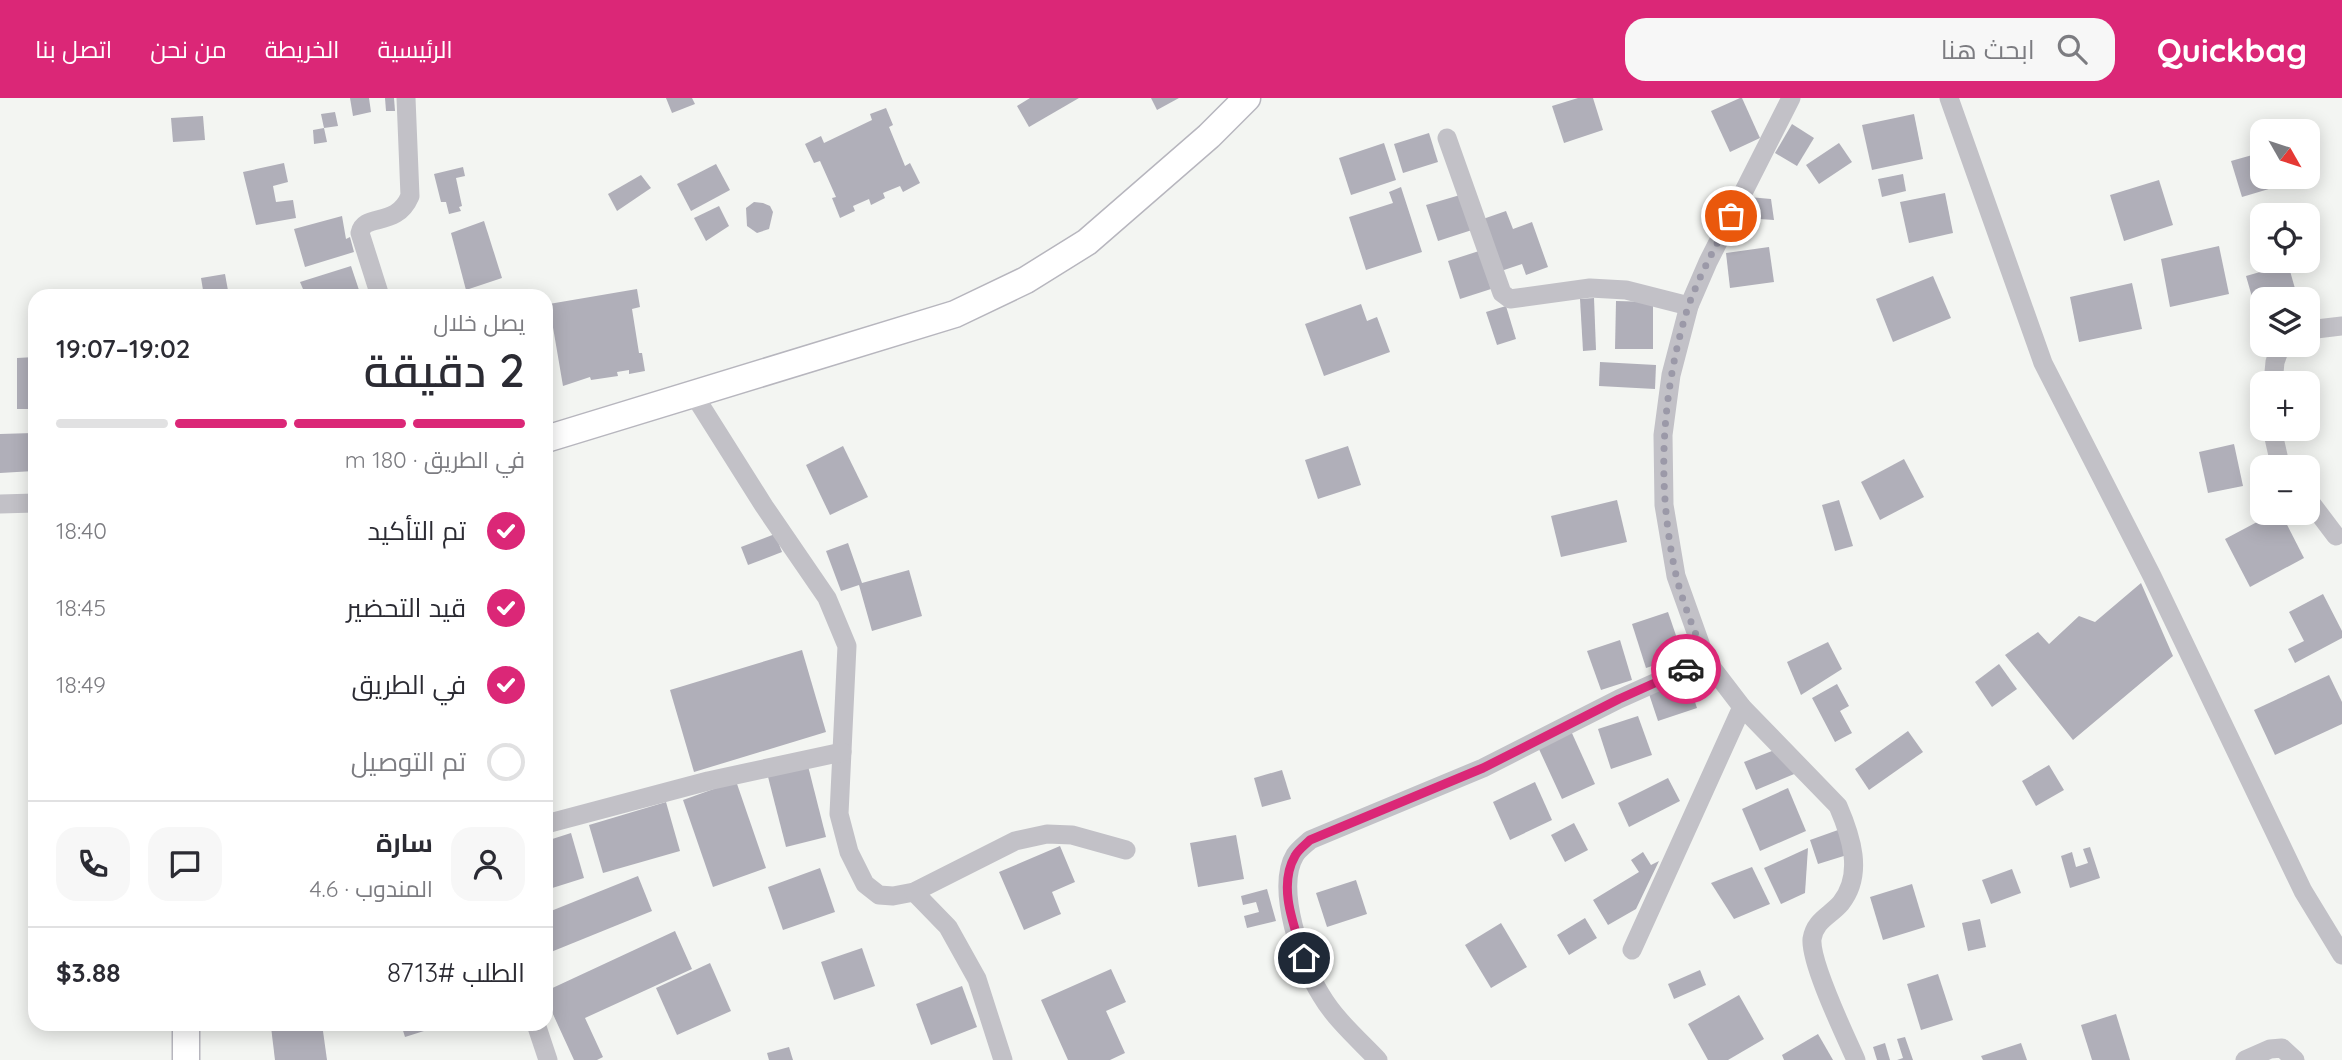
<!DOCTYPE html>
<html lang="ar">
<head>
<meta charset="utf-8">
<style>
  body { margin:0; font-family:Quicksand,Cairo,sans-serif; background:#f7f7f7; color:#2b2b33; direction:rtl; height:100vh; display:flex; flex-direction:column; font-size:26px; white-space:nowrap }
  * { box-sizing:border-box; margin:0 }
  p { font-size:23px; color:#7c7c81 }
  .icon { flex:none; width:38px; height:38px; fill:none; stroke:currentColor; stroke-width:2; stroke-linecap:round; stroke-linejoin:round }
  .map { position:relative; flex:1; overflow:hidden; direction:ltr }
  .drawer { position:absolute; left:28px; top:191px; width:525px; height:742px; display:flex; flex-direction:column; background:#fff; border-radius:21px; box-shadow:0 4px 18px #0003; direction:rtl }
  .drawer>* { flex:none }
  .needle { width:46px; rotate:129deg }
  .tools { position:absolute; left:2250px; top:21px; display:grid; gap:14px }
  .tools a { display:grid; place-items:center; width:70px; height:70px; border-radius:14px; background:#fff; box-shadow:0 4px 18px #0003; font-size:35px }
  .pin { position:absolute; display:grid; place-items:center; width:60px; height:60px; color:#fff; margin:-30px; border:4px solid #fff; border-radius:50%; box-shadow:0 2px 7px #0007 }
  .courier { position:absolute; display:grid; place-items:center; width:70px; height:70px; margin:-35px; border:5px solid #db2777; border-radius:50%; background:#fff; color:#222; box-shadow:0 2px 9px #0007 }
  .overview em { font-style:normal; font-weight:600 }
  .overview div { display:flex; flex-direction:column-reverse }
  .overview { display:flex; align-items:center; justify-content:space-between; height:119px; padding:0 28px }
  h1 { font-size:46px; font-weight:600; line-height:52px }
  .bar { display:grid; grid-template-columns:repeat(4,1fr); gap:10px 7px; align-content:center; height:84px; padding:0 28px }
  .bar i { height:9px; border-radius:5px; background:#e1e1e2 }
  .bar .on { background:#db2777 }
  .bar p { grid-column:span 4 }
  .line { display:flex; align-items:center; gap:18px; padding:0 28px; border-top:2px solid #e1e1e2 }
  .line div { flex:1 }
  .round { display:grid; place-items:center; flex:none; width:74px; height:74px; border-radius:21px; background:#f7f7f7 }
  ol { padding:0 28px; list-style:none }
  li { display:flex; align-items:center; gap:21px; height:77px }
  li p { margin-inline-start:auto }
  li .icon { padding:7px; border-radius:50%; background:#db2777; color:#fff; stroke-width:4 }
  li:last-child { color:#7c7c81 }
  li i { width:38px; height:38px; border:4px solid #e1e1e2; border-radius:50% }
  header { display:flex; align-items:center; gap:42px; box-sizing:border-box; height:98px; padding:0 35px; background:#db2777; color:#fff }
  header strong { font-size:33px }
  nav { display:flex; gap:38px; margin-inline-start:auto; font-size:24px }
  .search { width:490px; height:63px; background:#f7f7f7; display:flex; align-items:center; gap:18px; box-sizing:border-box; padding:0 24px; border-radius:21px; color:#7c7c81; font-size:26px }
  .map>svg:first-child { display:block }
  .building { fill:#b0afb9 }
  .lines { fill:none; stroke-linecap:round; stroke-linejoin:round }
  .secondary-casing { stroke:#b7b6be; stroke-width:29 }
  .street { stroke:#c2c1c7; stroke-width:19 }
  .secondary { stroke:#fff; stroke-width:26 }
  .done { stroke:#9b99a8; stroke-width:7; stroke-dasharray:0 12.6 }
  .route { stroke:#db2777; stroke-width:9 }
</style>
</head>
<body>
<header>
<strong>Quickbag</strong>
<div class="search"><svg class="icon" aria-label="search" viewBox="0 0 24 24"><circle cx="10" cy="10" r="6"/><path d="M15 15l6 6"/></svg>ابحث هنا</div>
<nav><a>الرئيسية</a><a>الخريطة</a><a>من نحن</a><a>اتصل بنا</a></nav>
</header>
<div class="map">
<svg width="2342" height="962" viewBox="0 0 2342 962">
  <rect width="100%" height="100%" fill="#f3f5f2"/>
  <g class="building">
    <path d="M350,0h19l2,14 -18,4z"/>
    <path d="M385,0h9l1,13h-9z"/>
    <path d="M666,0h26l3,6 -23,9z"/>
    <path d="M1030,0h49l-50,29 -12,-21z"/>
    <path d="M1151,0h28l-22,12z"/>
    <path d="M1578,0h15l10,32 -39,13 -12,-37z"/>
    <path d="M1740,0h2l18,40 -30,14 -19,-41z"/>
    <path d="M886,10l7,17 -4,2 16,39 5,-3 10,20 -17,9 -3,-6 -17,7 2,5 -14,7 -2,-6 -16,7 2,5 -15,7 -8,-20 4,-1 -16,-36 -6,2 -9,-19 16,-8 3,7 48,-23 -2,-6z"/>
    <path d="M335,14l3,14 -14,2 -3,-14z"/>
    <path d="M1914,16l9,45 -51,11 -10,-45z"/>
    <path d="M203,18l2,24 -32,2 -2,-24z"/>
    <path d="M1792,26l22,14 -17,28 -22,-13z"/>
    <path d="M324,30l3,14 -13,2 -1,-14z"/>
    <path d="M1429,35l9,29 -35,11 -9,-29z"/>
    <path d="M1384,45l12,37 -45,15 -12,-37z"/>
    <path d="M1839,45l13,19 -33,22 -13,-19z"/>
    <path d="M2263,54v25h24l2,6 -47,14 -11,-36z"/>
    <path d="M284,65l4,19 -15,4 3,16 17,-2 3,18 -40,7 -13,-53z"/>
    <path d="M716,66l14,26 -39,21 -14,-27z"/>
    <path d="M463,69l2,9 -9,2 6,28 -3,1 2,4 -12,3 -3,-12h-5l-7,-28z"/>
    <path d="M1903,76l3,17 -24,6 -4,-18z"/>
    <path d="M641,77l10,13 -34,23 -9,-17z"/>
    <path d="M2159,82l14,45 -49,16 -14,-46z"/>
    <path d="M1401,89l21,65 -56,18 -17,-53 44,-14 -4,-11z"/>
    <path d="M1945,95l8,40 -44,10 -9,-41z"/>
    <path d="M1460,97l12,35 -34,11 -12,-36z"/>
    <path d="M1749,99l22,2 3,21 -30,-2z"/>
    <path d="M754,104l9,1 7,3 3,6 -4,17 -12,4 -10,-7 -1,-18z"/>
    <path d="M719,108l10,20 -23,15 -12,-23z"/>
    <path d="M1506,113l7,18 19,-7 16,45 -22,8 -4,-11 -21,7 -18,-52z"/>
    <path d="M2315,114l4,14 -11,3v-15z"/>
    <path d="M342,118l4,23 4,-2 4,15 -49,15 -11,-38z"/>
    <path d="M484,123l18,57 -36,12 -15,-57z"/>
    <path d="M2219,148l10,48 -59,13 -9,-48z"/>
    <path d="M1769,149l5,35 -44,6 -4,-35z"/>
    <path d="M1479,153l12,38 -31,10 -12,-38z"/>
    <path d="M2288,166l10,35h-35v29h-2l-15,-52z"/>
    <path d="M351,168l10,30h-55l-6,-14z"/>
    <path d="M225,176l4,22h-25l-3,-18z"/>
    <path d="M1933,178l18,42 -58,24 -17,-43z"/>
    <path d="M2132,185l10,46 -63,13 -9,-45z"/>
    <path d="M637,191l3,18 -8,2 7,44h3l3,18 -16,3v-4l-12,2 1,4 -27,4 -1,-3 -27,9 -14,-82z"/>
    <path d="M1594,200l2,52 -13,1 -3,-52z"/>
    <path d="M1616,203l37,1v47h-38z"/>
    <path d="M1361,206l6,17 10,-4 13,35 -66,24 -19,-52z"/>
    <path d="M1506,208l10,33 -19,6 -11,-33z"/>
    <path d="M35,259v52h-18v-51z"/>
    <path d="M1600,264l56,3 -1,24 -56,-3z"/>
    <path d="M33,335l1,38 -34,2v-39z"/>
    <path d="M2234,346l9,42 -35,7 -9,-41z"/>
    <path d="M843,348l25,51 -38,18 -24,-50z"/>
    <path d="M1348,348l13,39 -43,14 -13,-39z"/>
    <path d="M1904,361l20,38 -44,23 -19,-38z"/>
    <path d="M1617,402l10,42 -66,15 -10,-41z"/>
    <path d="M1839,402l14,46 -18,5 -13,-46z"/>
    <path d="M2274,415h7l23,45 -54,29 -25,-48z"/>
    <path d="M775,436l7,18 -34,13 -7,-18z"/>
    <path d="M848,445l14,40 47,-13 13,46 -50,15 -13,-46 -18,6 -15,-40z"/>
    <path d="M2141,485l32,73 -100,84 -68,-85 33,-23 11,12 30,-28 16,6z"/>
    <path d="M2323,496l19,37v7l-47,25 -7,-14 16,-8 -15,-29z"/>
    <path d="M1668,514l15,44 -37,12 -14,-44z"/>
    <path d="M1620,542l12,40 -31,10 -14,-39z"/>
    <path d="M1828,544l14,27 -41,26 -14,-33z"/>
    <path d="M802,552l24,82 -132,40 -24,-82z"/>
    <path d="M1999,566l18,25 -25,18 -17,-25z"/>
    <path d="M2329,577l13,27v22l-67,31 -21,-45z"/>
    <path d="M1687,580l10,30 -39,13 -10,-30z"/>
    <path d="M1837,586l12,22 -9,5 12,22 -17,9 -23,-44z"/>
    <path d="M1638,618l14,39 -41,14 -13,-40z"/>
    <path d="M1571,633l24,53 -33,15 -24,-52z"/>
    <path d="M1908,633l15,21 -54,38 -14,-21z"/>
    <path d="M1777,651l22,23 -43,18 -12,-28z"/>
    <path d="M807,664l19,75 -40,10 -19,-74z"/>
    <path d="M2049,667l15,25 -28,16 -14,-25z"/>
    <path d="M1282,672l9,29 -29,8 -8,-29z"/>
    <path d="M1668,680l12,23 -51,26 -11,-24z"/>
    <path d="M736,683l30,87 -53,19 -30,-87z"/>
    <path d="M1535,684l17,38 -42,20 -17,-38z"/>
    <path d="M1788,690l18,43 -46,20 -18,-42z"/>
    <path d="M666,704l14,49 -77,22 -14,-48z"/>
    <path d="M1574,725l14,27 -23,12 -14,-27z"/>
    <path d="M1838,732l9,25 -29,9 -8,-24z"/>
    <path d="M571,735l13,45 -38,12v-49z"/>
    <path d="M1236,737l8,44 -46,8 -8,-44z"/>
    <path d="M1060,748l15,36 -23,10 9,22 -37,16 -25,-58z"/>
    <path d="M2090,749l10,31 -30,10 -9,-32 11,-4 4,15 12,-4 -5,-14z"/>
    <path d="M1808,750l-3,45 -24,11 -17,-36z"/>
    <path d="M1643,754l8,13 8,-4 -23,48 -28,16 -15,-25 46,-28 -8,-12z"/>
    <path d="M1752,769l18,37 -36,15 -23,-36z"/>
    <path d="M820,770l15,44 -52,18 -15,-43z"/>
    <path d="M2012,771l9,24 -30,11 -9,-24z"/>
    <path d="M638,778l14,35 -106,43v-41z"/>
    <path d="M1356,782l11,34 -40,13 -11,-34z"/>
    <path d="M1912,786l13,43 -42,13 -13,-43z"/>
    <path d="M1267,791l9,32 -29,7 -3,-12 15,-4 -3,-10 -13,3 -2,-9z"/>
    <path d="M1585,820l12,20 -28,17 -12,-20z"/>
    <path d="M1980,821l6,28 -18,4 -6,-28z"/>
    <path d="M1501,825l26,44 -36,21 -26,-43z"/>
    <path d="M675,833l17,38 -107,49 18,39 -6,3h-23l-28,-61v-8z"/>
    <path d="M862,850l13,38 -41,14 -13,-38z"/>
    <path d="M710,865l21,48 -54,24 -21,-47z"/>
    <path d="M1111,871l15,33 -20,9 19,42 -15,7h-42l-27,-60z"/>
    <path d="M1700,872l6,15 -32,14 -6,-15z"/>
    <path d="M1938,876l15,46 -32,10 -14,-46z"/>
    <path d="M962,888l15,41 -46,18 -15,-41z"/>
    <path d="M1739,897l25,44 -36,21h-20l-20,-36z"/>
    <path d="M2116,916l14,46h-38l-11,-35z"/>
    <path d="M297,926h25l5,36h-52l-4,-33z"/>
    <path d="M401,926h45l-41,13z"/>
    <path d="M1818,936l15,26h-49l-2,-5z"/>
    <path d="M1905,939l8,23h-16l6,-2 -6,-19z"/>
    <path d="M1885,945l5,17h-13l-4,-13z"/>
    <path d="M2021,945l6,17h-44l-2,-4z"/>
    <path d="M789,949l4,13h-24l-2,-7z"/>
  </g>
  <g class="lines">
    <g class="secondary-casing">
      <g id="secondary">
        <path d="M546,341l409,-125 71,-34 61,-38 122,-106 38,-38"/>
        <path d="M186,962v-36"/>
      </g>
    </g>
    <g class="street">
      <path d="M1791,0l-83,164 -19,44 -18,69 -8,60 1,70 12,71 30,84 36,47 96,99c13,30 26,68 3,97 -11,13 -26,17 -29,36 -2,24 33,96 44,121"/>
      <path d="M1949,0l94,265 109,213 151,315 39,64"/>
      <path d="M1447,40l55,155 8,6 80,-11 36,2 63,16"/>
      <path d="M380,198l-20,-63c4,-21 36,-4 50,-37l-4,-98"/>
      <path d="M2308,232l34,-4"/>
      <path d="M2273,285l2,-21 6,-17"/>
      <path d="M694,297l70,111 63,92 20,48 -8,168 10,38 16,32 14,11 14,1 21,-4 101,-51 32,-7 25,1 54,15"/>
      <path d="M2272,331l7,31 5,7"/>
      <path d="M2308,401l28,37"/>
      <path d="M0,406l35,-1"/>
      <path d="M546,726l162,-43 134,-29"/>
      <path d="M914,794l34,35 29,52 26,81"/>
      <path d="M1632,852l110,-243"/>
      <path d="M536,926l12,36"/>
      <path d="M1378,962c-20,-21 -43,-41 -57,-65 -19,-30 -46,-107 -26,-140 3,-5 11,-11 15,-15l173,-72 136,-69 87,-39"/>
      <path d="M2245,962l25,-11 12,-1 13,12"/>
    </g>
    <use href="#secondary" class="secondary"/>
  </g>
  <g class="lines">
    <path class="done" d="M1686,571l20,-9c-11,-28 -23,-56 -30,-85 -20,-89 -15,-181 12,-268 11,-31 28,-61 43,-91"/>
    <path class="route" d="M1304,860c-9,-30 -27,-71 -9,-102 3,-6 10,-11 15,-16l173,-72 136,-69 67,-30"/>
  </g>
</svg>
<div class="tools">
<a><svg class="needle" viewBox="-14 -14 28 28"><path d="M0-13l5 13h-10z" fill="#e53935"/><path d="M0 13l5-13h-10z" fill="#7c7c81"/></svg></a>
<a><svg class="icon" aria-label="locate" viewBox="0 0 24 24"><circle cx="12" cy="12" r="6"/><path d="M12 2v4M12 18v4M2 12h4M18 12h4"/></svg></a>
<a><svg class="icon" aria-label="layers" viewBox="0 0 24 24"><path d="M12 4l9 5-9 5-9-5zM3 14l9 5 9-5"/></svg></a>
<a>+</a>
<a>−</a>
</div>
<div class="pin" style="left:1731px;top:118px;background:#ea580c"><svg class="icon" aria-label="bag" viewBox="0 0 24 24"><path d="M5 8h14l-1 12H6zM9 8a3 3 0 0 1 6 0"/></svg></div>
<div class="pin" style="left:1304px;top:860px;background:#1f2937"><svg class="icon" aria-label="home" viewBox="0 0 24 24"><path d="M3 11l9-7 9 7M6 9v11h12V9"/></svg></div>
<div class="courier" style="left:1686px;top:571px"><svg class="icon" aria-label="car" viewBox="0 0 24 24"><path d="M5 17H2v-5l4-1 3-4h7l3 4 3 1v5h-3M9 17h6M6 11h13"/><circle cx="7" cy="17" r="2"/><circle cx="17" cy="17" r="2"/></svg></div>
<section class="drawer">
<div class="overview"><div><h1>2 دقيقة</h1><p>يصل خلال</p></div><em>19:02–19:07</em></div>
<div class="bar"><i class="on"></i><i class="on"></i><i class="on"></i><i></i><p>في الطريق · 180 m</p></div>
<ol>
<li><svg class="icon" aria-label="check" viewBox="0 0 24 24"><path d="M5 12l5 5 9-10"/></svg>تم التأكيد<p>18:40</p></li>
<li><svg class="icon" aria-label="check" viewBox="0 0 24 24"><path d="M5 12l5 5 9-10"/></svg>قيد التحضير<p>18:45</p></li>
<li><svg class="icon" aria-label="check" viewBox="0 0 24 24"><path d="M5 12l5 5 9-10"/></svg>في الطريق<p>18:49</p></li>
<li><i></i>تم التوصيل</li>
</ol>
<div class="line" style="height:126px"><a class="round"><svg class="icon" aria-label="person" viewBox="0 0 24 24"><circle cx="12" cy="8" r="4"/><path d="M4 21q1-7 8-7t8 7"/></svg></a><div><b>سارة</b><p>المندوب · 4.6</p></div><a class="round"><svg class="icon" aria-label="chat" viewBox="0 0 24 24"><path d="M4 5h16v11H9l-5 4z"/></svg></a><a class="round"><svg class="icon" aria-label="phone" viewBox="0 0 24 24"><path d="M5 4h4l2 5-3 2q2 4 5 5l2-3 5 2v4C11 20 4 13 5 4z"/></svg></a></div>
<div class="line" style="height:91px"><div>الطلب #8713</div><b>$3.88</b></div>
</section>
</div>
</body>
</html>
